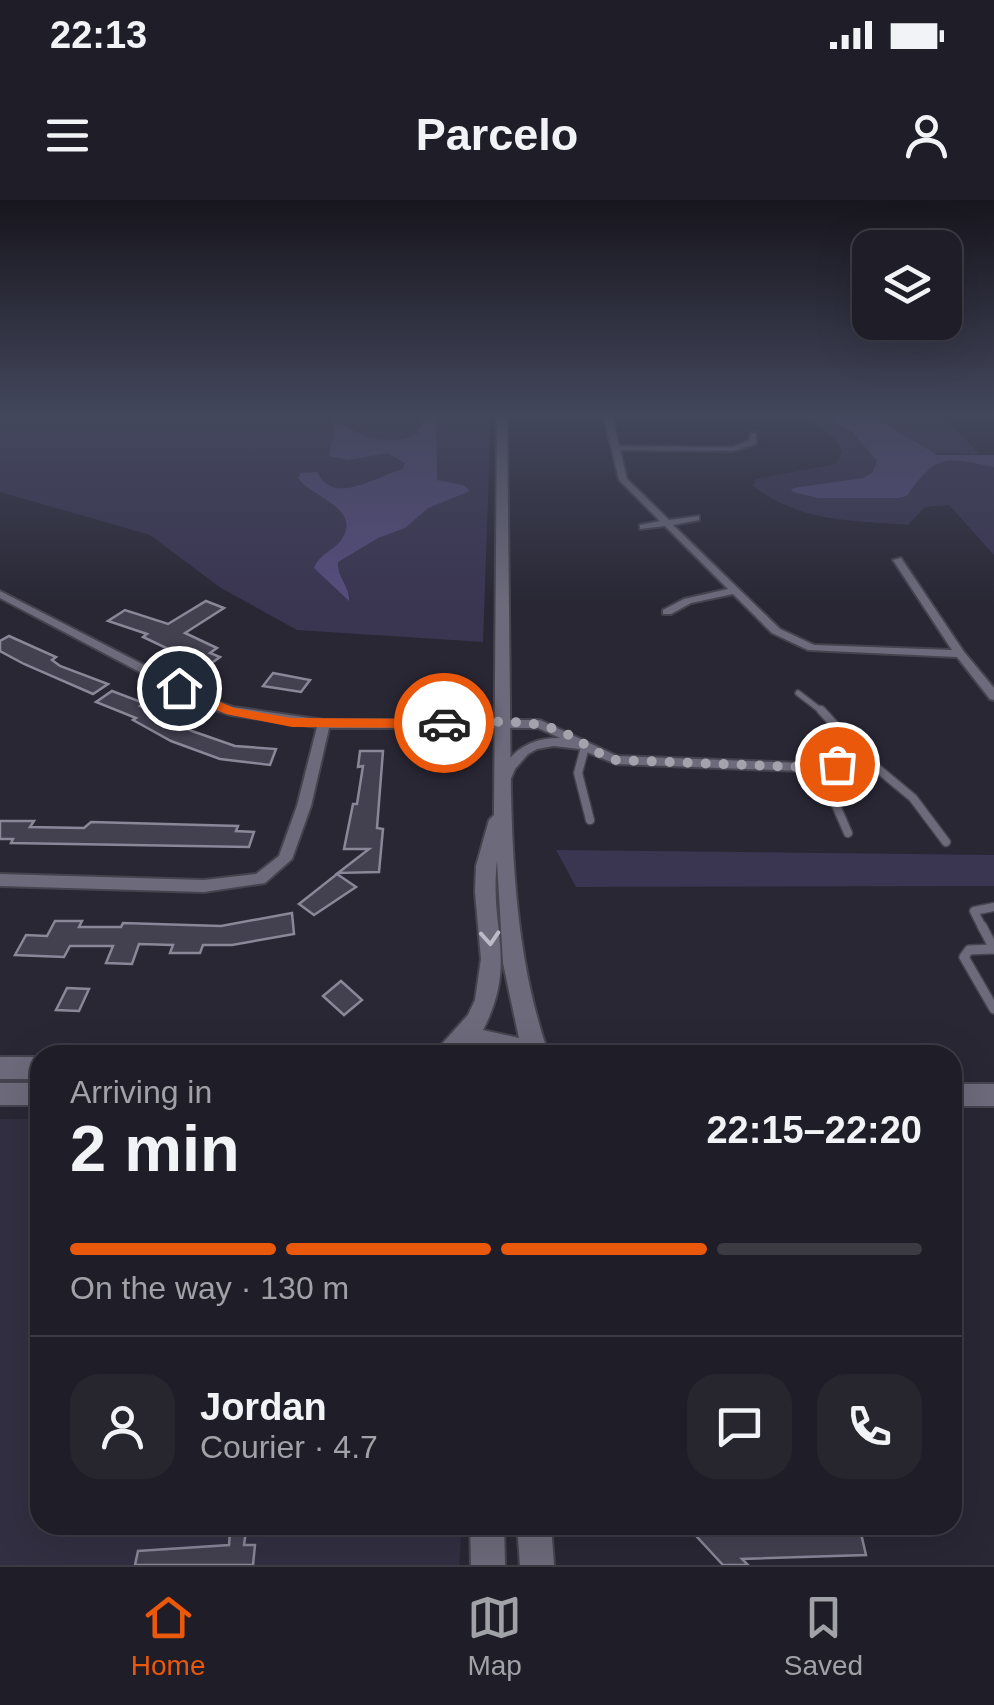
<!DOCTYPE html>
<html lang="en">
<head>
<meta charset="utf-8">
<style>
  body { margin:0; font-family:Helvetica,sans-serif; background:#27262f; color:#f1f3f6; height:100vh; display:flex; flex-direction:column; font-size:38px; white-space:nowrap }
  * { box-sizing:border-box; margin:0 }
  p { font-size:32px; color:#a1a2a7 }
  .icon { flex:none; width:55px; height:55px; fill:none; stroke:currentColor; stroke-width:2; stroke-linecap:round; stroke-linejoin:round }
  .map { position:relative; flex:1; overflow:hidden }
  .sheet { position:absolute; left:30px; top:845px; width:932px; height:490px; display:flex; flex-direction:column; background:#1f1d27; border-radius:30px; box-shadow:0 10px 40px #0002,0 0 0 2px #3c3b44 }
  .sheet>* { flex:none }
  .tools { position:absolute; left:852px; top:30px; display:grid; gap:20px }
  .tools a { display:grid; place-items:center; width:110px; height:110px; border-radius:20px; background:#1f1d27; box-shadow:0 10px 40px #0002,0 0 0 2px #3c3b44; font-size:50px }
  .pin { position:absolute; display:grid; place-items:center; width:85px; height:85px; color:#fff; margin:-42px; border:5px solid #fff; border-radius:50%; box-shadow:0 2px 10px #0007 }
  .courier { position:absolute; display:grid; place-items:center; width:100px; height:100px; margin:-50px; border:8px solid #ea580c; border-radius:50%; background:#fff; color:#222; box-shadow:0 2px 12px #0007 }
  .overview em { font-style:normal; font-weight:700 }
  .overview div { display:flex; flex-direction:column-reverse }
  .overview { display:flex; align-items:center; justify-content:space-between; height:170px; padding:0 40px }
  h1 { font-size:65px; font-weight:700; line-height:75px }
  .bar { display:grid; grid-template-columns:repeat(4,1fr); gap:15px 10px; align-content:center; height:120px; padding:0 40px }
  .bar i { height:12px; border-radius:8px; background:#3c3b44 }
  .bar .selected { background:#ea580c }
  .bar p { grid-column:span 4 }
  .line { display:flex; align-items:center; gap:25px; padding:0 40px; border-top:2px solid #3c3b44 }
  .line div { flex:1 }
  .round { display:grid; place-items:center; flex:none; width:105px; height:105px; border-radius:30px; background:#27262f }
  .status { display:flex; justify-content:space-between; align-items:center; height:70px; padding:0 50px; background:#1f1d27; direction:ltr }
  .status svg { height:28px; fill:currentColor }
  header { display:flex; justify-content:space-between; align-items:center; height:130px; padding:0 40px; background:#1f1d27; font-size:45px; font-weight:700 }
  .menu { display:flex; justify-content:space-around; align-items:center; height:140px; border-top:2px solid #3c3b44; background:#1f1d27; font-size:28px; color:#a1a2a7 }
  .menu a { display:grid; justify-items:center; gap:5px }
  .menu .selected { color:#ea580c }
  .map>svg:first-child { display:block }
  .built { fill:#322f42 }
  .green { fill:#3a3551 }
  .water { fill:#574d7e }
  .building { fill:#434150; stroke:#898798; stroke-width:2.5 }
  .lines { fill:none; stroke-linecap:round; stroke-linejoin:round }
  .service-far2-casing { stroke:#45434e; stroke-width:8 }
  .service-far1-casing { stroke:#45434e; stroke-width:11 }
  .service-casing { stroke:#45434e; stroke-width:12 }
  .minor-casing { stroke:#45434e; stroke-width:4 }
  .secondary-casing { stroke:#45434e; stroke-width:4 }
  .service-far2 { stroke:#6d6b7b; stroke-width:5 }
  .service-far1 { stroke:#6d6b7b; stroke-width:8 }
  .service { stroke:#6d6b7b; stroke-width:9 }
  .minor { fill:#6d6b7b; fill-rule:evenodd }
  .secondary { fill:#6d6b7b; fill-rule:evenodd }
  .oneway { stroke:#bcbac6 }
  .route { fill:#ea580c }
  .done { stroke:#a4a2ad; stroke-width:10; stroke-dasharray:0 18 }
</style>
</head>
<body>
<div class="status"><b>22:13</b><svg viewBox="0 0 49 12"><path d="M0 12V9h3v3zM5 12V6h3v6zM10 12V3h3v9zM15 12V0h3v12zM26 1h20v11H26zM47 4h2v5h-2z"/></svg></div>
<header><svg class="icon" aria-label="menu" viewBox="0 0 24 24"><path d="M4 6h16M4 12h16M4 18h16"/></svg>Parcelo<svg class="icon" aria-label="person" viewBox="0 0 24 24"><circle cx="12" cy="8" r="4"/><path d="M4 21q1-7 8-7t8 7"/></svg></header>
<div class="map">
<svg width="994" height="1365" viewBox="0 0 994 1365">
  <rect width="100%" height="100%" fill="#292734"/>
  <path class="built" d="M0,919h40v406h422l-3,40h-459z"/>
  <g class="green">
    <path d="M0,214h491l-8,228 -186,-12 -76,-42 -71,-53 -150,-43z"/>
    <path d="M801,214c33,0 57,20 76,47l-5,12 -9,5 -64,9 19,11 89,-2c30,-43 37,-39 87,-29v88l-45,-50 -24,2 -17,18c-58,-5 -106,-2 -155,-39l3,-7 80,-15 6,-12 -7,-14z"/>
    <path d="M869,214h73l37,40 -51,-1z"/>
    <path d="M556,650l438,5v31l-418,1z"/>
  </g>
  <g class="water">
    <path d="M418,214h18l1,66 26,5 7,6 -42,17 -23,20 -27,10 -40,24c-2,14 12,24 11,39l-35,-33c6,-15 20,-17 28,-29 20,-31 -32,-43 -44,-61l3,-5 16,-1c17,35 59,4 86,-3l2,-6 -17,-10 -40,7 -19,-4 5,-26 -2,-11c28,17 53,29 86,15l5,-13z"/>
    <path d="M822,214h47l68,41h57v12c-50,-9 -56,-15 -87,29l-10,2h-79l-25,-6 -2,-3 8,-2 64,-9 9,-5 5,-12 -24,-28z"/>
  </g>
  <g class="building">
    <path d="M206,401l18,7 -39,25 32,15 -7,5 10,4 -14,10 -63,-30 4,-3 -39,-13 17,-11 43,14z"/>
    <path d="M9,436l47,21 -4,3 8,6 48,18 -15,10 -69,-30 -24,-13v-10z"/>
    <path d="M273,473l37,7 -9,12 -38,-6z"/>
    <path d="M112,491l32,12 -4,3 52,25 43,15 41,3 -6,16 -50,-6 -49,-18 -38,-21 3,-2 -40,-16z"/>
    <path d="M360,551h23l-6,77 6,1 -4,43 -41,1 31,-24h-25l9,-45h4l6,-38 -5,1z"/>
    <path d="M0,621h34l-4,6 54,1 7,-6 147,4 -2,5 18,1 -5,15 -238,-4 2,-4h-13z"/>
    <path d="M337,674l19,13 -42,28 -15,-11z"/>
    <path d="M292,713l2,21 -62,11h-29l-3,8h-30l3,-8 -34,-1 -7,20 -26,-1 7,-17h-43l-6,11 -49,-2 11,-20 21,1 8,-15h27l-3,6h42l2,-4 98,3z"/>
    <path d="M341,781l21,19 -18,15 -21,-19z"/>
    <path d="M67,788l22,1 -10,22 -23,-1z"/>
    <path d="M686,1325h173l7,30 -124,4 6,6h-25z"/>
    <path d="M246,1331l-2,14h11l-2,20h-118l3,-14 91,-6 1,-13z"/>
  </g>
  <g class="lines">
    <g class="service-far2-casing">
      <path id="service-far2" d="M798,493l26,20"/>
    </g>
    <g class="service-far1-casing">
      <g id="service-far1">
        <path d="M821,510l45,49 47,39 33,44"/>
        <path d="M585,547l-7,26 12,47"/>
        <path d="M819,566l29,67"/>
        <path d="M983,729l-9,-18 20,-4"/>
      </g>
    </g>
    <g class="service-casing">
      <g id="service">
        <path d="M982,726l12,23"/>
        <path d="M993,749l-24,1 -5,7 30,52"/>
      </g>
    </g>
    <g class="minor-casing">
      <g id="minor">
        <path d="M603,214h8l8,32 113,1 17,-6 1,-8h6v11l-23,7 -113,-1 7,29 42,41 30,-4v4l-26,5 107,104 34,16 138,5 -59,-90 8,-2 63,94 30,36v12l-4,-1 -33,-42 -149,-7 -36,-17 -39,-39 -42,9 -20,11h-8v-4l21,-11 44,-10 -63,-63 -25,3v-4l20,-4 -41,-41z"/>
        <path d="M0,391l214,110 19,6 91,13h216l77,36 183,7 66,-8 6,4 -6,4 -66,8 -184,-7 -37,-15 -25,-3 -17,3 -9,5 -13,15 -6,14 -5,1 -7,-4c12,-29 32,-42 63,-42l-22,-10h-209l-18,78 -19,53 -27,24 -61,9 -204,-6v-12l204,6 52,-6 23,-18 18,-50 20,-79 -86,-12 -25,-8 -206,-109z"/>
      </g>
    </g>
    <g class="secondary-casing">
      <g id="secondary">
        <path d="M497,214h10c1,98 2,195 3,292 1,115 0,239 39,349h-41l-22,-5 -23,5h-31l36,-40 7,-15 6,-41 -6,-67 1,-26 13,-46 5,-5zM497,661l6,102 16,75 -36,-8c35,-68 6,-101 14,-169z"/>
        <rect x="0" y="857" width="40" height="22"/>
        <rect x="0" y="883" width="40" height="22"/>
        <rect x="952" y="884" width="42" height="22"/>
        <path d="M470,1325h34l1,40h-34z"/>
        <path d="M517,1325h34l3,40h-34z"/>
      </g>
    </g>
    <use href="#service-far2" class="service-far2"/>
    <use href="#service-far1" class="service-far1"/>
    <use href="#service" class="service"/>
    <use href="#minor" class="minor"/>
    <use href="#secondary" class="secondary"/>
  </g>
  <defs><path id="oneway-chevron" d="M-2-3.5L2.5 0L-2 3.5" fill="none" stroke-width="1.6" stroke-linecap="round" stroke-linejoin="round" transform="scale(2.5)"/></defs>
  <use class="oneway" href="#oneway-chevron" transform="translate(490 738) rotate(86)"/>
  <linearGradient id="sky" x2="0" y2="1"><stop stop-color="#17151d"/><stop offset="0.53" stop-color="#43475c"/><stop offset="1" stop-color="#43475c" stop-opacity="0"/></linearGradient>
  <rect width="994" height="405" fill="url(#sky)"/>
  <path class="route" d="M174,486h9l51,22 58,10 152,1 7,4 -7,5 -152,-1 -66,-13 -52,-23z"/>
  <g class="lines">
    <path class="done" d="M444,523c38,0 81,-6 116,8 20,8 35,23 56,29l184,7 37,-3"/>
  </g>
</svg>
<div class="tools">
<a><svg class="icon" aria-label="layers" viewBox="0 0 24 24"><path d="M12 4l9 5-9 5-9-5zM3 14l9 5 9-5"/></svg></a>
</div>
<div class="pin" style="left:837px;top:564px;background:#ea580c"><svg class="icon" aria-label="bag" viewBox="0 0 24 24"><path d="M5 8h14l-1 12H6zM9 8a3 3 0 0 1 6 0"/></svg></div>
<div class="pin" style="left:179px;top:488px;background:#1f2937"><svg class="icon" aria-label="home" viewBox="0 0 24 24"><path d="M3 11l9-7 9 7M6 9v11h12V9"/></svg></div>
<div class="courier" style="left:444px;top:523px"><svg class="icon" aria-label="car" viewBox="0 0 24 24"><path d="M5 17H2v-5l4-1 3-4h7l3 4 3 1v5h-3M9 17h6M6 11h13"/><circle cx="7" cy="17" r="2"/><circle cx="17" cy="17" r="2"/></svg></div>
<section class="sheet">
<div class="overview"><div><h1>2 min</h1><p>Arriving in</p></div><em>22:15–22:20</em></div>
<div class="bar"><i class="selected"></i><i class="selected"></i><i class="selected"></i><i></i><p>On the way · 130 m</p></div>
<div class="line" style="height:180px"><a class="round"><svg class="icon" aria-label="person" viewBox="0 0 24 24"><circle cx="12" cy="8" r="4"/><path d="M4 21q1-7 8-7t8 7"/></svg></a><div><b>Jordan</b><p>Courier · 4.7</p></div><a class="round"><svg class="icon" aria-label="chat" viewBox="0 0 24 24"><path d="M4 5h16v11H9l-5 4z"/></svg></a><a class="round"><svg class="icon" aria-label="phone" viewBox="0 0 24 24"><path d="M5 4h4l2 5-3 2q2 4 5 5l2-3 5 2v4C11 20 4 13 5 4z"/></svg></a></div>
</section>
</div>
<nav class="menu">
<a class="selected"><svg class="icon" aria-label="home" viewBox="0 0 24 24"><path d="M3 11l9-7 9 7M6 9v11h12V9"/></svg>Home</a>
<a><svg class="icon" aria-label="map" viewBox="0 0 24 24"><path d="M3 6l6-2 6 2 6-2v14l-6 2-6-2-6 2zM9 4v14M15 6v14"/></svg>Map</a>
<a><svg class="icon" aria-label="saved" viewBox="0 0 24 24"><path d="M7 4h10v16l-5-4-5 4z"/></svg>Saved</a>
</nav>
</body>
</html>
